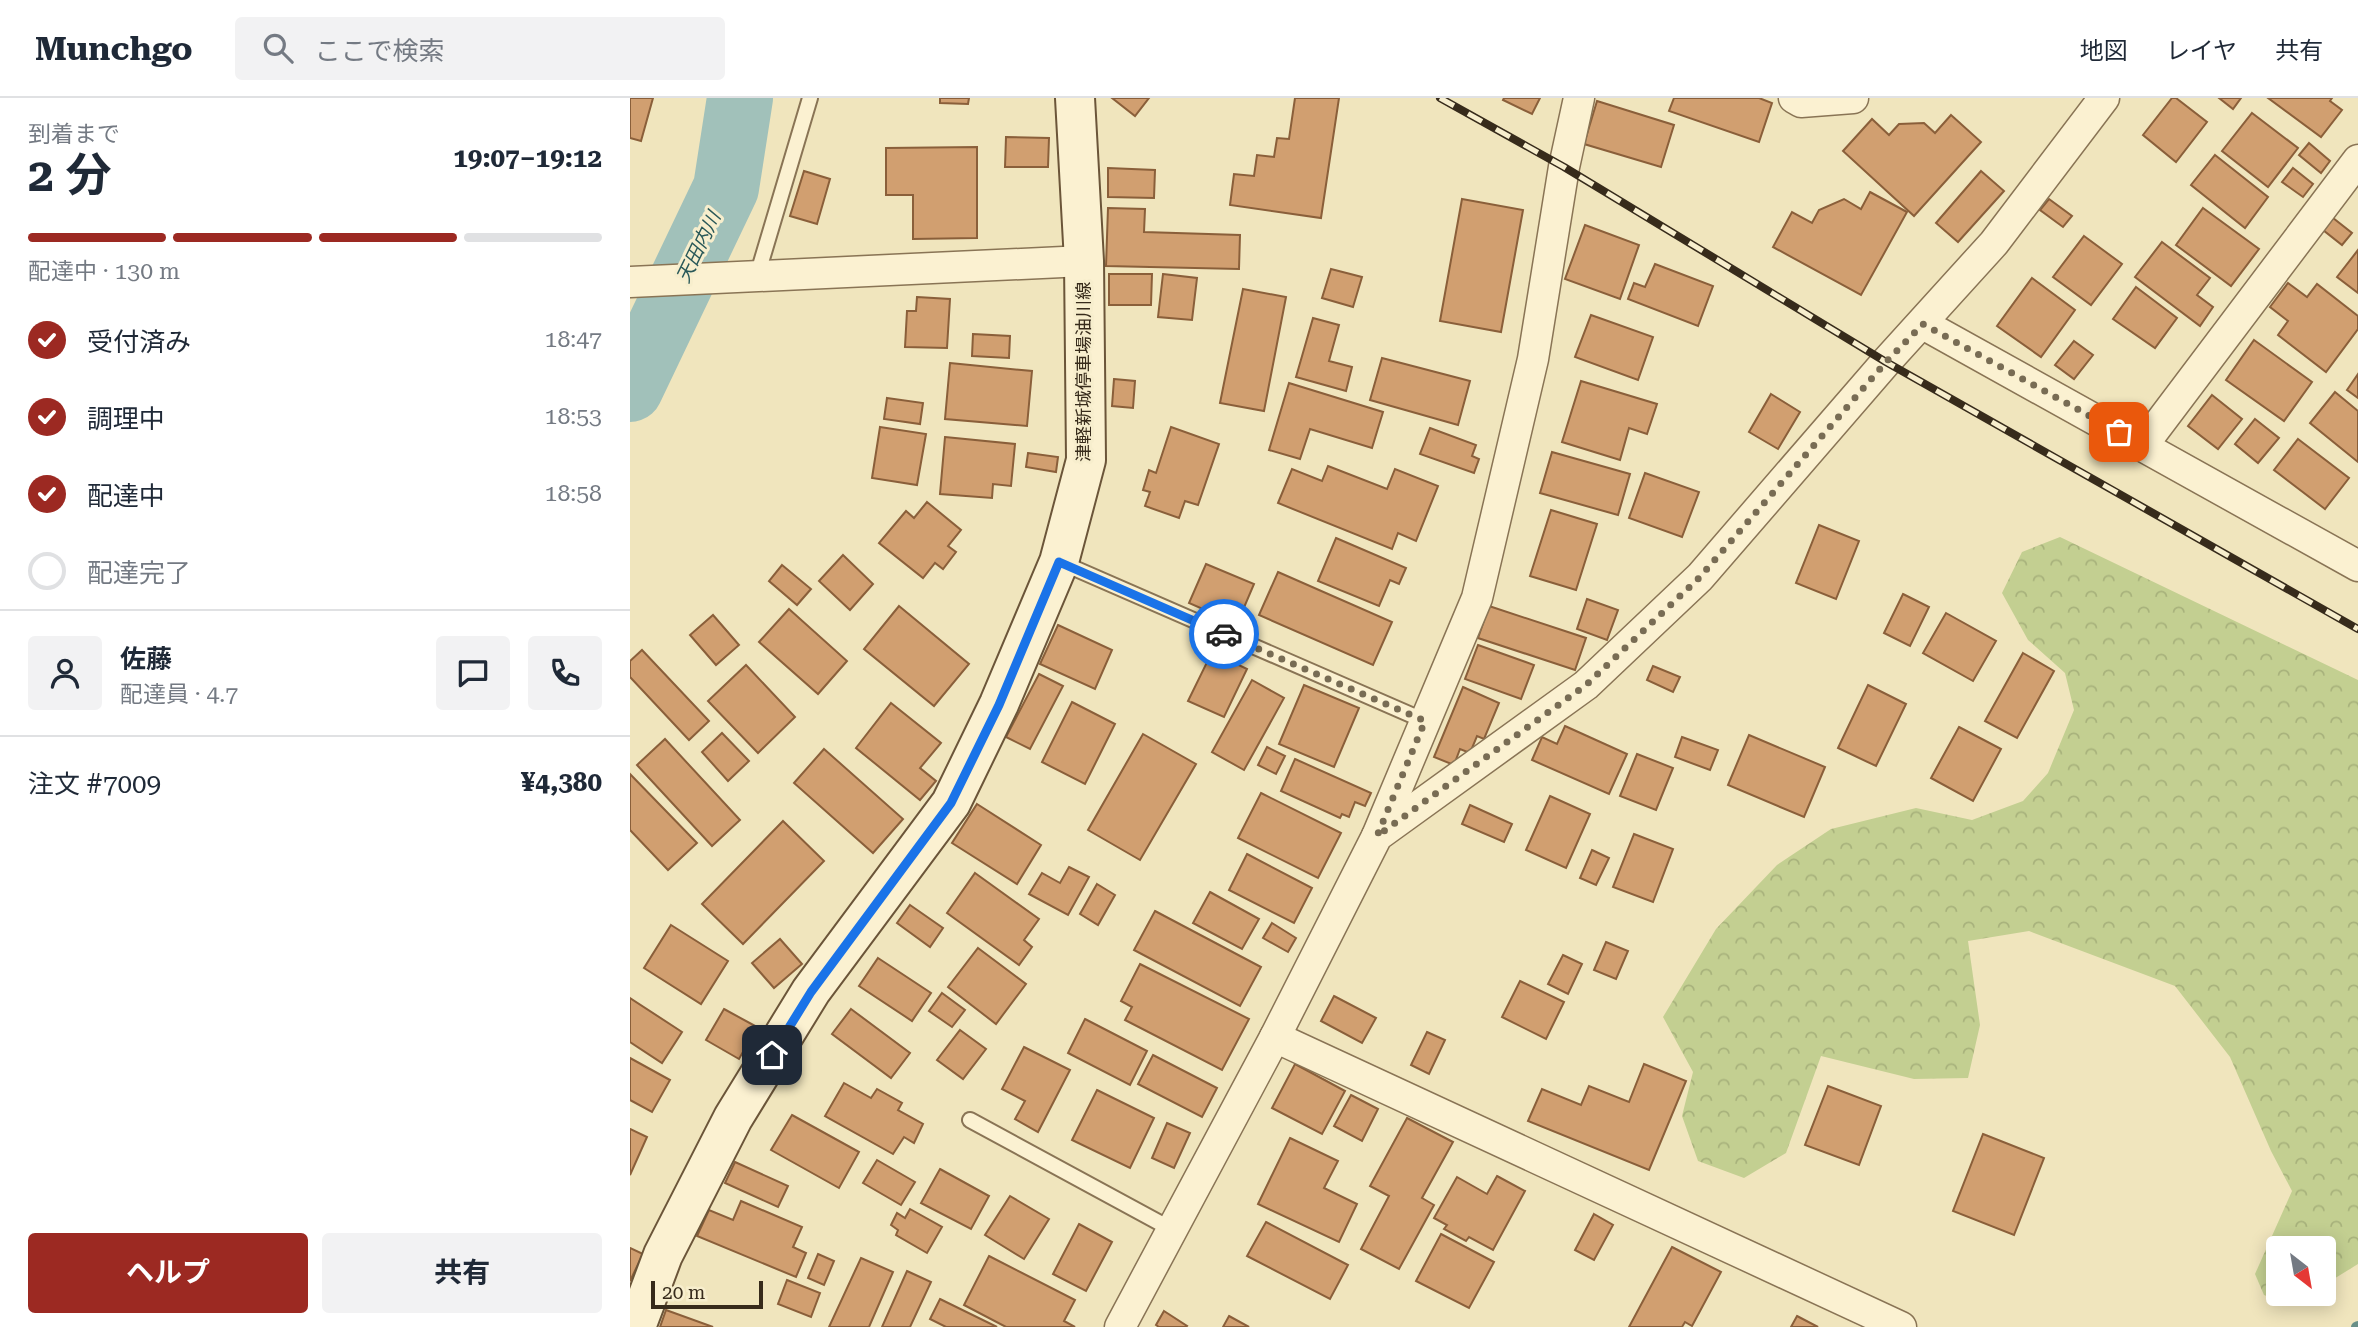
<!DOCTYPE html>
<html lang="ja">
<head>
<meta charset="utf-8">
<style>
  body { margin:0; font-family:"Roboto Serif","Noto Sans JP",serif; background:#f2f2f3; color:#1f2937; height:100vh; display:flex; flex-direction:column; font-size:26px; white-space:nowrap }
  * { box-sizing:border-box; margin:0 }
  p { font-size:23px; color:#747a83 }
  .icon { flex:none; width:38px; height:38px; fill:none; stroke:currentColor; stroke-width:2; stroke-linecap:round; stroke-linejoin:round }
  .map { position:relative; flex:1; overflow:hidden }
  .panel { display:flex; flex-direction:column; background:#fff; width:630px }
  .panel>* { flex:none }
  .needle { width:46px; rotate:149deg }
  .fabs { position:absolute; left:1636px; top:1138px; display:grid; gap:14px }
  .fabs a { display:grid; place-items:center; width:70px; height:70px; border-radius:7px; background:#fff; box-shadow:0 4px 18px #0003; font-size:35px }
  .scale { position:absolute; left:21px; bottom:18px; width:112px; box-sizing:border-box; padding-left:7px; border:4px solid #372b1b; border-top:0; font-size:19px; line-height:24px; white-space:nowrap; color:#372b1b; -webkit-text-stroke:5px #f7eecd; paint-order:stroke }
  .pin { position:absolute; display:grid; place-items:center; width:60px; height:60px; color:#fff; margin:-30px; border-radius:14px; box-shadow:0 4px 10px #0006 }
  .courier { position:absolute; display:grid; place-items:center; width:70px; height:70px; margin:-35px; border:5px solid #1a73e8; border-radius:50%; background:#fff; color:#222; box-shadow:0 2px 9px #0007 }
  .headline em { font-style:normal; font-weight:700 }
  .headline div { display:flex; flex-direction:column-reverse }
  .headline { display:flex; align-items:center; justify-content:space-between; height:119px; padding:0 28px }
  h1 { font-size:46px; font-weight:700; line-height:52px }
  .bar { display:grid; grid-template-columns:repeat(4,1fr); gap:10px 7px; align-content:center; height:84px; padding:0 28px }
  .bar i { height:9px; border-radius:5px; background:#e0e1e3 }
  .bar .on { background:#9c2922 }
  .bar p { grid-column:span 4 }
  .line { display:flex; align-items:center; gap:18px; padding:0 28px; border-top:2px solid #e0e1e3 }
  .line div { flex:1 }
  .round { display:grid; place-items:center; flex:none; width:74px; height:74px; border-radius:7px; background:#f2f2f3 }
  ol { padding:0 28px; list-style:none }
  li { display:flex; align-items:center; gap:21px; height:77px }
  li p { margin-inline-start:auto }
  li .icon { padding:7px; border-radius:50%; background:#9c2922; color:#fff; stroke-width:4 }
  li:last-child { color:#747a83 }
  li i { width:38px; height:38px; border:4px solid #e0e1e3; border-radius:50% }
  .primary-button { display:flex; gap:14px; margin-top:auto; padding:14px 28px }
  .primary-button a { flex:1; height:80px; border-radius:7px; background:#9c2922; color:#fff; font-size:28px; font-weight:700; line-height:80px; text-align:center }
  .primary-button a+a { background:#f2f2f3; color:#1f2937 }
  header { display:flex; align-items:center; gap:42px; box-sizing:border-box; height:98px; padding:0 35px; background:#fff; border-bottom:2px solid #e0e1e3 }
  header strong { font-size:33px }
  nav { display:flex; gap:38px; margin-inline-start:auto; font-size:24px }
  .search { width:490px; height:63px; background:#f2f2f3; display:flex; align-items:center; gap:18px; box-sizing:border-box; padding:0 24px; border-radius:7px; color:#747a83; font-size:26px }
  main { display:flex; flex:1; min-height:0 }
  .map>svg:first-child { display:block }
  .forest { fill:url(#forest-crowns) }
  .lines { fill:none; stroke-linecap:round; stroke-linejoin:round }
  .stream { stroke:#688f88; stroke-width:10 }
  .river { stroke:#a1c1ba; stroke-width:66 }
  .building { fill:#d19f70; stroke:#8a5f3a; stroke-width:2 }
  .lane-casing { stroke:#897455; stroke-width:18 }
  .street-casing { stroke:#897455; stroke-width:33 }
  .secondary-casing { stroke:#6b5539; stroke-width:42 }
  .lane { stroke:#fbf1d1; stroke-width:14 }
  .street { stroke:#fbf1d1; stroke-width:30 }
  .secondary { stroke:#fbf1d1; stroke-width:38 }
  .rail-casing { stroke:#372b1b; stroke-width:8 }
  .rail { stroke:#f7eecd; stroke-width:5; stroke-dasharray:16; stroke-linecap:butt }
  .done { stroke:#786c54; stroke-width:7; stroke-dasharray:0 12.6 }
  .route { stroke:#1a73e8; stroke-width:9 }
  .labels { text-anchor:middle; stroke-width:6; stroke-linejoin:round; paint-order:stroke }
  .street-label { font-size:18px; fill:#372b1b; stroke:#f7eecd }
  .water-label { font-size:19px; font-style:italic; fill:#295858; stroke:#f7eecd }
</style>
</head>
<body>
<header>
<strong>Munchgo</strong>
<div class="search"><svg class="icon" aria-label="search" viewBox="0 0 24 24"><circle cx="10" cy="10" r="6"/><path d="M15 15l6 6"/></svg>ここで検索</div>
<nav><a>地図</a><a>レイヤ</a><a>共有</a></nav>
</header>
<main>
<section class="panel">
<div class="headline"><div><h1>2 分</h1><p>到着まで</p></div><em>19:07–19:12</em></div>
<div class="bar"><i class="on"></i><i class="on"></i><i class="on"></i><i></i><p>配達中 · 130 m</p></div>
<ol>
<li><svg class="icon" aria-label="check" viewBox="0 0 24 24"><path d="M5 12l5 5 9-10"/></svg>受付済み<p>18:47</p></li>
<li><svg class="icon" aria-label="check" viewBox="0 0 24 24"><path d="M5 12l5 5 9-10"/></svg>調理中<p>18:53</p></li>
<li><svg class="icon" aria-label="check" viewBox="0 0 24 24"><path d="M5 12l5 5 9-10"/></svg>配達中<p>18:58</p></li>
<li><i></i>配達完了</li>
</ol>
<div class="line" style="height:126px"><a class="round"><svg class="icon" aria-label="person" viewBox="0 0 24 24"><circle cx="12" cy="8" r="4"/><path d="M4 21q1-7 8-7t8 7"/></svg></a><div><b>佐藤</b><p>配達員 · 4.7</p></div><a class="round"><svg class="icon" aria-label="chat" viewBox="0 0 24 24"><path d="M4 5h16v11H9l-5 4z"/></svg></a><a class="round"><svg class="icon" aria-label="phone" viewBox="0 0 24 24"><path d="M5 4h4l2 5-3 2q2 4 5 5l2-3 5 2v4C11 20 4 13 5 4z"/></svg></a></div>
<div class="line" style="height:91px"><div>注文 #7009</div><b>¥4,380</b></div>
<div class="primary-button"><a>ヘルプ</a><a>共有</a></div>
</section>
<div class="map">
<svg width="1728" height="1229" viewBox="0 0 1728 1229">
  <defs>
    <pattern id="forest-crowns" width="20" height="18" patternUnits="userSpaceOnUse" patternTransform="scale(1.75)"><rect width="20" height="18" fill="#c3cf91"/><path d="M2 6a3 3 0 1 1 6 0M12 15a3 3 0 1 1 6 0" fill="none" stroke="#a8b27c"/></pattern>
  </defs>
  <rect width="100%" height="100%" fill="#f0e5bd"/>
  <path class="forest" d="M1430,439l298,143v584l-34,21v-37h-46v45h32l-20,12 -26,-10 -9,-21 37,-83 -21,-40 -41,-94 -55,-71 -146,-55 -61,10 12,84 -12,53 -54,1 -93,-23 -35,97 -42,25 -46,-17 -16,-45 11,-44 -30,-55 53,-88 61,-64 54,-36 85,-21 56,12 51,-19 25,-28 26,-63 -9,-37 -37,-33 -26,-47 20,-41z"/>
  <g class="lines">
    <path class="stream" d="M1726,1229l2,-1"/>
    <path class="river" d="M0,291l96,-201 14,-90"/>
  </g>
  <g class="building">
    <path d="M0,0h23l-12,43 -11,-3z"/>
    <path d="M310,0h29l-1,6 -28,-1z"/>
    <path d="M482,0h37l-14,18z"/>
    <path d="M665,0h44l-18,120 -91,-13 4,-31 20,2 3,-21 17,2 3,-19 12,1z"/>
    <path d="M874,0h36l-8,16 -29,-14z"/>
    <path d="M1044,0h85l13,5 -13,39 -90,-31z"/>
    <path d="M1542,0h4l31,24 -31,40 -33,-27z"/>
    <path d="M1589,0h22l-8,11z"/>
    <path d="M1638,0h64l-2,3 12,9 -21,27z"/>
    <path d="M967,3l77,24 -13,42 -77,-23z"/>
    <path d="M1622,15l46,35 -30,39 -46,-36z"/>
    <path d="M1321,17l30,27 -67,74 -71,-65 29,-32 17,16 10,-11 25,-1 11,10z"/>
    <path d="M376,39l43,1 -1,29h-43z"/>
    <path d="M1679,45l21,18 -9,12 -22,-18z"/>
    <path d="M347,49v91l-64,1v-44h-27v-47z"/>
    <path d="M1585,57l53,42 -23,31 -54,-43z"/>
    <path d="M478,70l47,2 -1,28 -46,-1z"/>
    <path d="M1663,70l20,16 -10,13 -21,-15z"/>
    <path d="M174,73l26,8 -13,45 -27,-8z"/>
    <path d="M1351,73l23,20 -46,51 -22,-19z"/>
    <path d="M1240,94l37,20 -46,83 -88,-48 19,-35 20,11 7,-13 25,-11 17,10z"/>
    <path d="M832,101l61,11 -22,122 -61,-11z"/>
    <path d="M1419,101l23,17 -9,11 -23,-17z"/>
    <path d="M478,110l37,1 -1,23 96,3 -1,34 -133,-3z"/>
    <path d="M1573,110l56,41 -28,37 -55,-41z"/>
    <path d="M1698,116l24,19 -10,12 -24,-19z"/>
    <path d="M955,127l54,20 -19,54 -55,-20z"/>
    <path d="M1454,138l38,28 -31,41 -38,-28z"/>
    <path d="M1532,144l48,36 -13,17 16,12 -13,19 -65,-49z"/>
    <path d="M1728,152v43l-21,-16z"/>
    <path d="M1025,166l58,22 -15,40 -70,-27 6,-16 11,4z"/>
    <path d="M701,171l31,8 -9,30 -31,-9z"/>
    <path d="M479,176h43l-1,31h-42z"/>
    <path d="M533,176l34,4 -5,42 -34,-3z"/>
    <path d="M1402,180l43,32 -34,47 -44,-31z"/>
    <path d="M1658,185l19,14 10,-13 41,32v13l-32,43 -48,-37 10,-14 -18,-14z"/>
    <path d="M1506,189l41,31 -22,30 -42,-29z"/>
    <path d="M613,191l43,8 -22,114 -44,-8z"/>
    <path d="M287,199l33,2 -3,49 -42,-1 2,-36h9z"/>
    <path d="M961,217l62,22 -15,43 -63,-23z"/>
    <path d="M683,220l26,7 -10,36 23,6 -6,24 -50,-14z"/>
    <path d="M343,236l37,2 -1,22 -37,-2z"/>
    <path d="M1624,242l58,42 -28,39 -58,-41z"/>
    <path d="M1444,243l19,14 -19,24 -19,-14z"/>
    <path d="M752,260l88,23 -12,44 -88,-25z"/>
    <path d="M320,265l82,8 -5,55 -82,-7z"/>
    <path d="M1728,276v24l-11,-8z"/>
    <path d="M484,281l21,2 -2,27 -21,-2z"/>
    <path d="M951,283l76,23 -10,30 -18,-6 -9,32 -58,-18z"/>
    <path d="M659,285l94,29 -11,36 -62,-19 -10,30 -31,-9z"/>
    <path d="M1705,294l23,19v51l-48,-39z"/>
    <path d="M1141,296l29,18 -22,37 -29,-17z"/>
    <path d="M1582,297l30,24 -24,30 -30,-23z"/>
    <path d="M257,300l36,5 -3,21 -36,-5z"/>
    <path d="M1625,321l24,19 -21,25 -23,-19z"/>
    <path d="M250,329l46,7 -9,51 -45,-7z"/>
    <path d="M541,329l48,17 -21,61 -13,-4 -6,17 -34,-12 5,-14 -7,-2 6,-20 7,3z"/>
    <path d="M800,330l46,17 -4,11 7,3 -5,14 -54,-19z"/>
    <path d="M315,339l70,7 -4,42 -18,-2 -1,14 -52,-4z"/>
    <path d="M1668,341l51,39 -24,31 -51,-39z"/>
    <path d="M922,354l78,22 -12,41 -78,-22z"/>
    <path d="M398,355l30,4 -2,15 -30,-5z"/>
    <path d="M698,368l59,23 8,-20 43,17 -22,55 -18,-8 -6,16 -114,-46 14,-34 30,12z"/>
    <path d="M1015,375l54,19 -17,45 -53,-19z"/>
    <path d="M297,404l34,28 -13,16 8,6 -13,17 -8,-6 -12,15 -44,-35 27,-32 8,7z"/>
    <path d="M921,412l46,14 -21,66 -46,-14z"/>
    <path d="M1189,427l40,16 -23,58 -40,-16z"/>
    <path d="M706,440l70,30 -7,16 -9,-4 -11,26 -61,-25z"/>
    <path d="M213,457l30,29 -23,26 -31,-29z"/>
    <path d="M576,466l48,20 -17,40 -48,-21z"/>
    <path d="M152,467l29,24 -14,16 -28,-24z"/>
    <path d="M648,474l114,50 -19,43 -114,-50z"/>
    <path d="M1273,496l26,13 -19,39 -26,-13z"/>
    <path d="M957,501l31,11 -11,30 -30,-11z"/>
    <path d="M269,508l70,58 -35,42 -70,-57z"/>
    <path d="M859,508l97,32 -11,32 -97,-32z"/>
    <path d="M159,511l58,52 -29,33 -59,-52z"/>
    <path d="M1316,515l50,28 -23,40 -50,-28z"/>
    <path d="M83,517l26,30 -23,20 -26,-30z"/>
    <path d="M428,527l54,25 -17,39 -55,-25z"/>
    <path d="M848,547l56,20 -13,34 -56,-20z"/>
    <path d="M12,552l67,71 -20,19 -59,-63v-16z"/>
    <path d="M582,554l35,17 -23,48 -36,-16z"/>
    <path d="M1393,555l31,18 -37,67 -32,-17z"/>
    <path d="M116,567l49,52 -37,36 -50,-52z"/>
    <path d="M1023,568l27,11 -7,15 -26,-12z"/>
    <path d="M409,576l24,12 -33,63 -24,-12z"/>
    <path d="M622,582l32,18 -40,72 -32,-18z"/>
    <path d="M674,587l55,23 -25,59 -55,-23z"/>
    <path d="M1238,587l38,19 -30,62 -38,-18z"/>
    <path d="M833,589l36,16 -15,36 -7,-3 -7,17 -10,-4 -6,16 -20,-8z"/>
    <path d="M442,604l43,22 -30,60 -43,-22z"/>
    <path d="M261,605l50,40 -21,25 16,13 -16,19 -64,-52z"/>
    <path d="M935,628l62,28 -18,40 -77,-34 10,-23 15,7z"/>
    <path d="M1329,629l42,22 -28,52 -42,-23z"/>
    <path d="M92,635l27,28 -21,20 -26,-29z"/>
    <path d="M513,636l53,30 -56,96 -52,-30z"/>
    <path d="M1119,637l76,32 -21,50 -76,-32z"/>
    <path d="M1052,639l36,13 -8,20 -35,-13z"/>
    <path d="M35,641l75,81 -28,26 -75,-81z"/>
    <path d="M637,649l18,9 -9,18 -18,-9z"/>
    <path d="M194,651l79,70 -30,34 -79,-70z"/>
    <path d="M1007,656l36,14 -17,42 -36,-14z"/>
    <path d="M665,661l76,34 -6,13 -10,-4 -6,15 -7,-3 -2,4 -59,-27z"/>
    <path d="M0,676l67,69 -29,27 -38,-40z"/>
    <path d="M631,695l80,40 -23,45 -80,-40z"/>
    <path d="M920,698l40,18 -24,54 -40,-18z"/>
    <path d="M347,706l64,41 -24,39 -65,-41z"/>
    <path d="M840,707l42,19 -8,18 -42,-18z"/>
    <path d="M153,723l41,40 -81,83 -41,-40z"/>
    <path d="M1004,736l39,15 -20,53 -40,-15z"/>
    <path d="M962,752l17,8 -13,27 -16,-7z"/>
    <path d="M617,756l65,34 -18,35 -65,-33z"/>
    <path d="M439,769l20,10 -21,38 -39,-21 13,-21 18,10z"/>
    <path d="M345,775l64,46 -15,21 8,7 -13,18 -72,-52z"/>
    <path d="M467,786l18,11 -17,30 -18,-11z"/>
    <path d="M580,794l49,27 -17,30 -49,-26z"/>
    <path d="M280,807l33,23 -13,19 -33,-24z"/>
    <path d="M525,813l106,56 -21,39 -106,-56z"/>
    <path d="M642,825l24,15 -8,14 -25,-14z"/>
    <path d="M41,827l57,36 -27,43 -57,-36z"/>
    <path d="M150,841l22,25 -28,24 -22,-25z"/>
    <path d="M976,844l22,9 -12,28 -22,-9z"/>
    <path d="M348,850l48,36 -30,40 -48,-37z"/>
    <path d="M933,857l19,9 -14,30 -20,-10z"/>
    <path d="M248,860l53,35 -19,28 -53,-35z"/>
    <path d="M510,866l109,55 -27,51 -97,-50 7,-13 -11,-6z"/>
    <path d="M890,883l44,21 -18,37 -44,-22z"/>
    <path d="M312,895l23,17 -13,17 -23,-16z"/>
    <path d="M704,898l42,22 -14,25 -41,-22z"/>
    <path d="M0,900l52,34 -20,31 -32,-21z"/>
    <path d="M94,911l33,18 -18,32 -33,-19z"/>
    <path d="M221,911l59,44 -19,25 -59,-44z"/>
    <path d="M455,921l62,32 -17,34 -62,-32z"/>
    <path d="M330,932l26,19 -23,30 -26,-19z"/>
    <path d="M797,934l18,8 -16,34 -18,-9z"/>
    <path d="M394,949l46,23 -32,62 -23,-13 10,-18 -23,-12z"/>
    <path d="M523,957l64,33 -15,29 -64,-33z"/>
    <path d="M0,960l40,22 -18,32 -22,-12z"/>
    <path d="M665,966l50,27 -23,43 -50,-26z"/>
    <path d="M1014,966l42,17 -37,89 -121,-49 14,-32 39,16 8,-19 40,16z"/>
    <path d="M214,985l27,15 6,-9 25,14 -4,7 25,14 -9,19 -10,-6 -11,17 -68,-38z"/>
    <path d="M1198,988l53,20 -22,59 -54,-20z"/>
    <path d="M467,992l57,28 -24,50 -58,-28z"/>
    <path d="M721,997l27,14 -16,32 -28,-15z"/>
    <path d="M162,1017l67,37 -20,36 -68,-38z"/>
    <path d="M777,1020l46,24 -31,56 12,7 -35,64 -38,-20 28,-53 -19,-10z"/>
    <path d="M537,1025l23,10 -16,35 -22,-10z"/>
    <path d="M0,1031l17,8 -17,38z"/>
    <path d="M1353,1036l61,24 -30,77 -61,-24z"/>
    <path d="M660,1040l48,23 -14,27 33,16 -18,38 -81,-38z"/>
    <path d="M247,1062l38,22 -14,23 -38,-22z"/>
    <path d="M105,1064l53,24 -10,21 -53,-24z"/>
    <path d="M310,1071l49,27 -18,33 -50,-26z"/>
    <path d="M867,1078l28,15 -32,59 -24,-13 -3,4 -22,-12 3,-4 -13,-7 23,-41 30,17z"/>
    <path d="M380,1098l39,23 -25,40 -39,-24z"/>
    <path d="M111,1103l61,26 -9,20 13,6 -10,24 -99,-41 12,-26 24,10z"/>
    <path d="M280,1111l32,18 -15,26 -31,-18 2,-5 -7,-5 6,-12 8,5z"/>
    <path d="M964,1116l19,11 -19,35 -19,-10z"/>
    <path d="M636,1124l82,43 -18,34 -83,-43z"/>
    <path d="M449,1126l33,18 -26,49 -33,-17z"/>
    <path d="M811,1136l53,28 -25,46 -53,-27z"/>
    <path d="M1042,1149l49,25 -29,54 -7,-4 -3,5h-53z"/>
    <path d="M0,1150l13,6 -13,27z"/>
    <path d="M188,1156l16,7 -10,24 -16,-7z"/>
    <path d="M359,1158l86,44 -11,21 11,6h-69l-42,-22z"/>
    <path d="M231,1160l32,14 -24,55h-40z"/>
    <path d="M277,1173l24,11 -21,45h-28z"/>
    <path d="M157,1182l33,13 -9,24 -33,-13z"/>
    <path d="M310,1201l57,28h-51l-16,-8z"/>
    <path d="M36,1212l47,17h-53z"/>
    <path d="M534,1213l23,15 -1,1h-27l-3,-2z"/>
    <path d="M599,1218l20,11h-26z"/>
    <path d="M1167,1218l21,11h-27z"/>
  </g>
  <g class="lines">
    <g class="lane-casing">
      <g id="lane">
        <path d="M127,178l53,-178"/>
        <path d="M430,464l365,159"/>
        <path d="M340,1022l201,109"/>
      </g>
    </g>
    <g class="street-casing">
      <g id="street">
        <path d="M1164,0l7,4 52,-4"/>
        <path d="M0,184l454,-21"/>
        <path d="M1293,226l435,242"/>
        <path d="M1513,347l215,-285"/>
        <path d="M747,738l100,-238 56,-239 31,-192 15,-69"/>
        <path d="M645,939l626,290"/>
        <path d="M490,1229l155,-290 102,-201 209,-151 114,-108 186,-215 108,-119 110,-145"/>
      </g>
    </g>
    <g class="secondary-casing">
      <path id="secondary" d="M6,1229l27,-72 70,-137 78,-127 140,-188 48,-99 60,-142 27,-102 -2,-199 -9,-163"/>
    </g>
    <use href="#lane" class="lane"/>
    <use href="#street" class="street"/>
    <use href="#secondary" class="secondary"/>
    <g class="rail-casing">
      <path id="rail" d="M810,0l124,69 322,195 472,267"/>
    </g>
    <use href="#rail" class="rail"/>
  </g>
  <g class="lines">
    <path class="done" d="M594,536l201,87 -48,115 209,-151 114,-108 186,-215 37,-38 196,108"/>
    <path class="route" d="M142,957l39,-63 140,-189 48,-98 60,-143 165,72"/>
  </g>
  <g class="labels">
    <g class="street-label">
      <text transform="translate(454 274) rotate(-90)" y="6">津軽新城停車場油川線</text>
    </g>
    <g class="water-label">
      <text transform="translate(68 149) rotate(-64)" y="7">天田内川</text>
    </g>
  </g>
</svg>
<div class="fabs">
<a><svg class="needle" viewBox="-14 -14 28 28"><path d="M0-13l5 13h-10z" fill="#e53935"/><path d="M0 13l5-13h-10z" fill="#747a83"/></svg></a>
</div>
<div class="scale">20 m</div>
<div class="pin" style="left:1489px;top:334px;background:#ea580c"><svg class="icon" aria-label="bag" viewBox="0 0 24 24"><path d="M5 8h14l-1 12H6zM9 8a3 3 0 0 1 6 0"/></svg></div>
<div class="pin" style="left:142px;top:957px;background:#1f2937"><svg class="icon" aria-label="home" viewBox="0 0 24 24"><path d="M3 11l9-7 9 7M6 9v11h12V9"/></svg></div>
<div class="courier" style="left:594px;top:536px"><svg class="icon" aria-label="car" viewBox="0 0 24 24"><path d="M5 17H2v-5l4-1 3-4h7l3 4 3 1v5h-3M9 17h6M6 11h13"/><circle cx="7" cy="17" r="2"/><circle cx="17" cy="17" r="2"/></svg></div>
</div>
</main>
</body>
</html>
